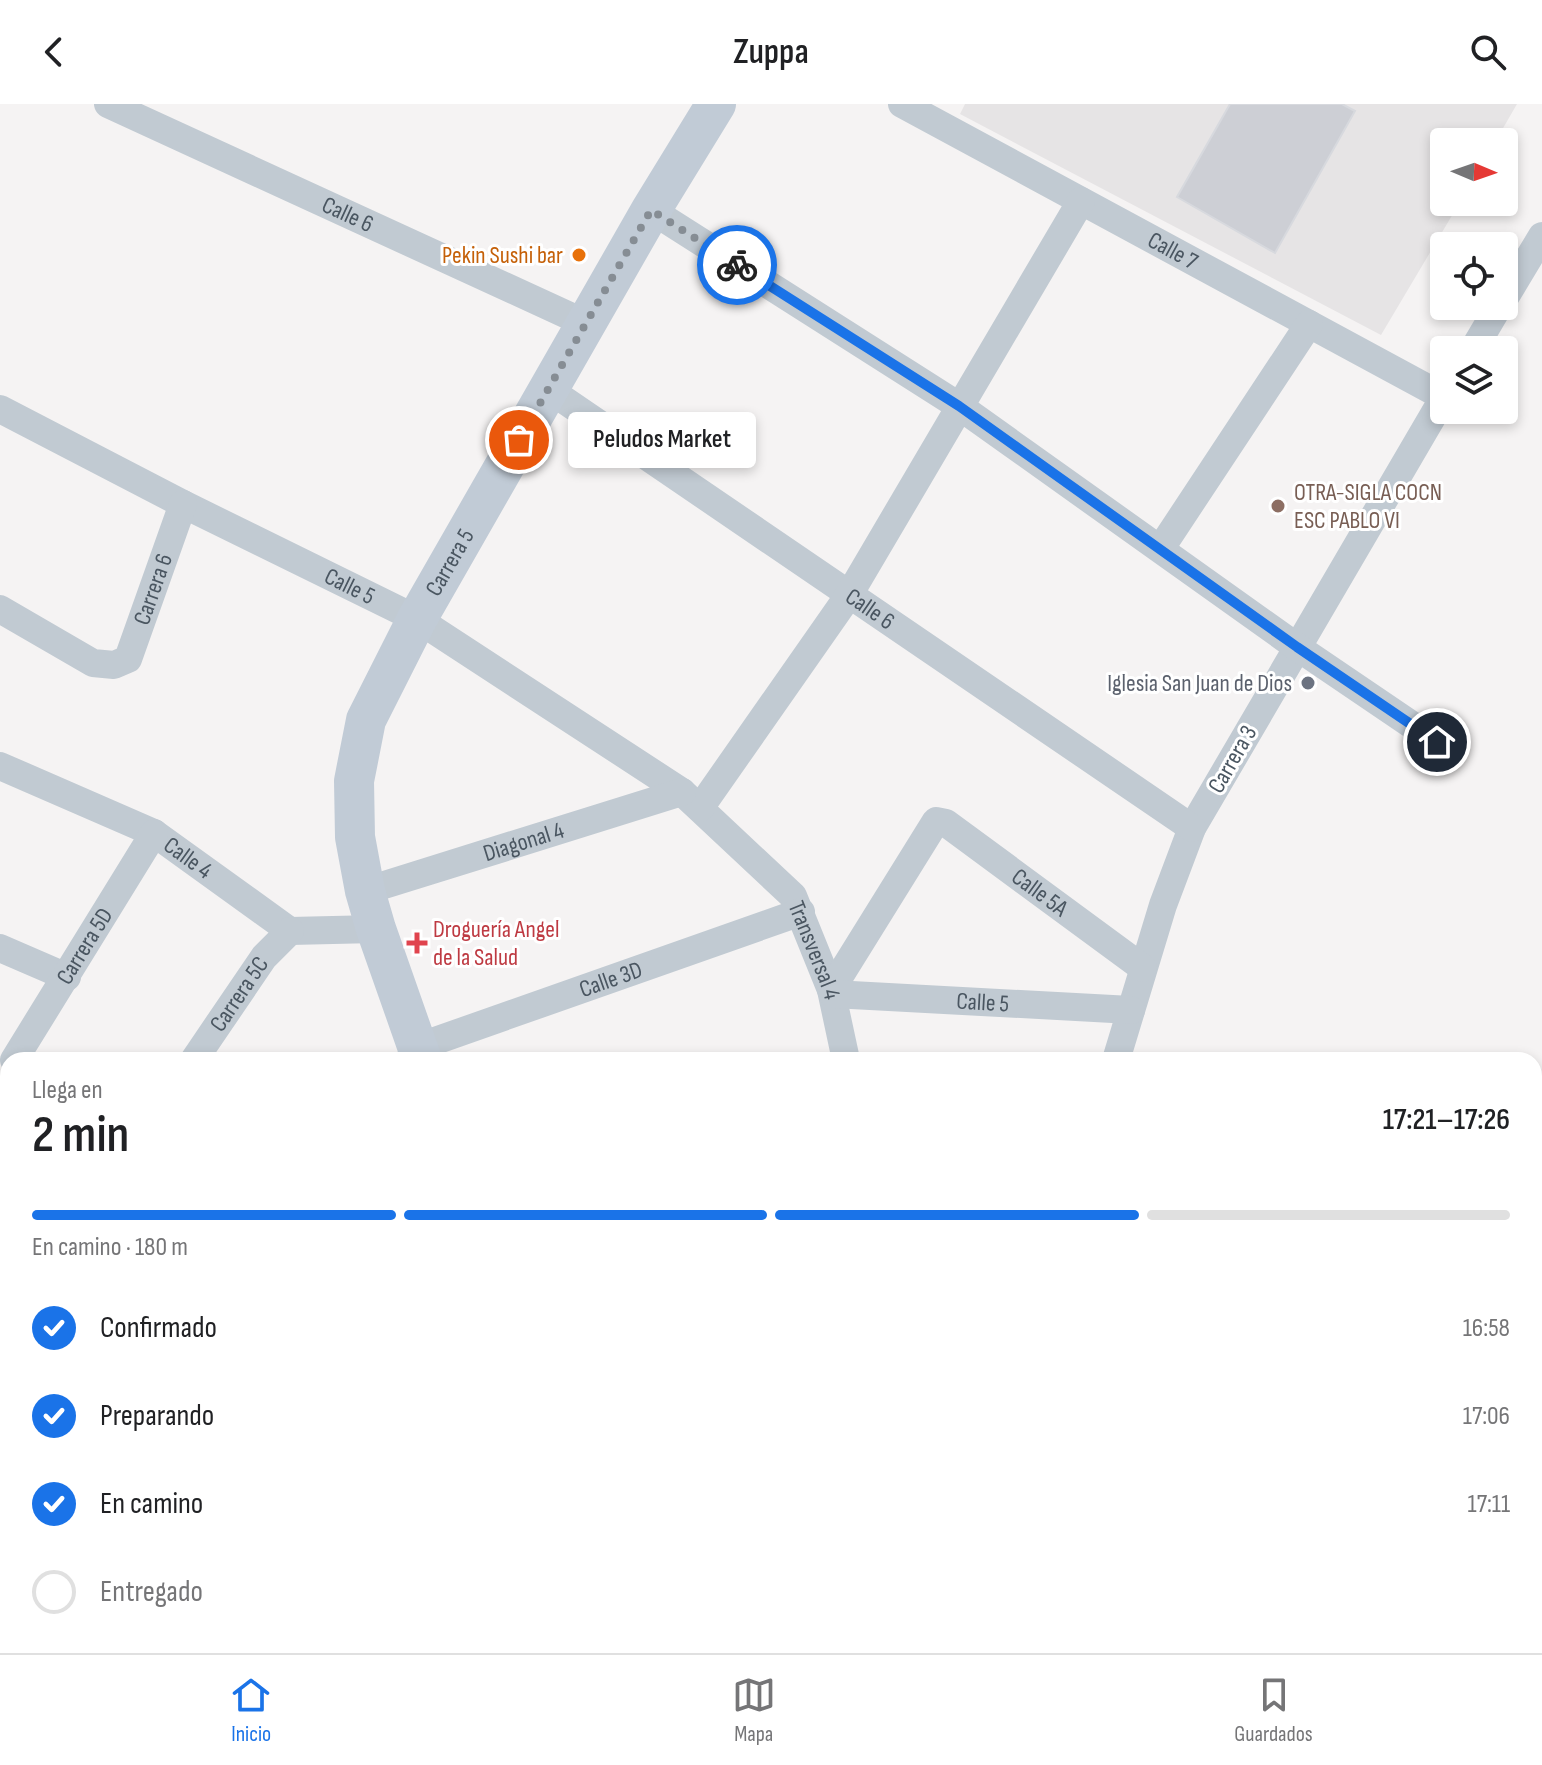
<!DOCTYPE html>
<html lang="es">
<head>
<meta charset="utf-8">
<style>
  body { margin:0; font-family:"Sofia Sans Condensed",sans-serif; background:#f6f6f6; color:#202124; height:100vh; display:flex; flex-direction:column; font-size:30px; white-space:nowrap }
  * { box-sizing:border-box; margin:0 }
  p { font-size:26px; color:#757577 }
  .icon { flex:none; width:44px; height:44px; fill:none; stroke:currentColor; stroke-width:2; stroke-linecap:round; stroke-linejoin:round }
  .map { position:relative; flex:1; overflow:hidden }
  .panel { position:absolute; left:0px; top:948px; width:1542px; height:602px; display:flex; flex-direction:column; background:#fff; border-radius:24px 24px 0 0; box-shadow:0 4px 12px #0003 }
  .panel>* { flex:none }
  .needle { width:52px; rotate:92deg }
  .controls { position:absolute; left:1430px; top:24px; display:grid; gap:16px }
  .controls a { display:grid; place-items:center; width:88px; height:88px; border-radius:8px; background:#fff; box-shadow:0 4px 12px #0003; font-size:40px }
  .pin { position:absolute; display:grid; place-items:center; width:68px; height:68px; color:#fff; margin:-34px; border:4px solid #fff; border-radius:50%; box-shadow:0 2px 8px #0007 }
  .courier { position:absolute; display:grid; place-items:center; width:80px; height:80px; margin:-40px; border:6px solid #1a73e8; border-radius:50%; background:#fff; color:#222; box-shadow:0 2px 10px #0007 }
  .bubble { position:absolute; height:56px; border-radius:8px; background:#fff; box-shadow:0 4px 12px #0003; font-size:26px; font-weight:600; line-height:56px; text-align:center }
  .head em { font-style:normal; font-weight:600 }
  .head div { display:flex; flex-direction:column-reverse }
  .head { display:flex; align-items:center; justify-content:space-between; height:136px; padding:0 32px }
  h1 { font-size:52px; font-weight:600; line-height:60px }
  .bar { display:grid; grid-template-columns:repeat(4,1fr); gap:12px 8px; align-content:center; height:96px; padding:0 32px }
  .bar i { height:10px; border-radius:6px; background:#e0e0e0 }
  .bar .active { background:#1a73e8 }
  .bar p { grid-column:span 4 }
  ol { padding:0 32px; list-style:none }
  li { display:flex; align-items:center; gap:24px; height:88px }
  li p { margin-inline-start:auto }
  li .icon { padding:8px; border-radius:50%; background:#1a73e8; color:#fff; stroke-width:4 }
  li:last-child { color:#757577 }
  li i { width:44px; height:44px; border:4px solid #e0e0e0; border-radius:50% }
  header { display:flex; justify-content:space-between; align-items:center; height:104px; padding:0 32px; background:#fff; font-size:36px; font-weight:600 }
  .tab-bar { display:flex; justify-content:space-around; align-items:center; height:112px; border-top:2px solid #e0e0e0; background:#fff; font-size:22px; color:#757577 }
  .tab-bar a { display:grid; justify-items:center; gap:4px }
  .tab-bar .active { color:#1a73e8 }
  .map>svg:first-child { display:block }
  .education { fill:#e6e4e5 }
  .building { fill:#cdcfd5; stroke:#d7d9de; stroke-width:2 }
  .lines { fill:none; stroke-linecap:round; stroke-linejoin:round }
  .highway-casing { stroke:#7690ad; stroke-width:48 }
  .street { stroke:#c1cad2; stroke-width:28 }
  .secondary { stroke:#c1cbd6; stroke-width:40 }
  .highway { stroke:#8ba5c1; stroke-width:44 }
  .done { stroke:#868d94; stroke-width:8; stroke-dasharray:0 14.4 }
  .route { stroke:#1a73e8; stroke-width:10 }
  .food-dot { fill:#e8710a; stroke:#fff; stroke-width:3 }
  .education-dot { fill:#8d6e63; stroke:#fff; stroke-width:3 }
  .worship-dot { fill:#6b7280; stroke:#fff; stroke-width:3 }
  .health-dot { fill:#e0444e; stroke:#fff; stroke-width:3 }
  .labels { text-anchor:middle; stroke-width:6; stroke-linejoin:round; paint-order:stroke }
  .street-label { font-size:24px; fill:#4a5661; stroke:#fff }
  .food-label { font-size:24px; fill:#c56008; stroke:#fff; text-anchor:end }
  .education-label { font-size:24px; fill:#785e54; stroke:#fff; text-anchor:start }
  .worship-label { font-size:24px; fill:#5b616d; stroke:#fff; text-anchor:end }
  .health-label { font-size:24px; fill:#be3a42; stroke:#fff; text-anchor:start }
</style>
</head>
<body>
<header><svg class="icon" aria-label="back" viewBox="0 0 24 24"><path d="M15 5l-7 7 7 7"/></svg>Zuppa<svg class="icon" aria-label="search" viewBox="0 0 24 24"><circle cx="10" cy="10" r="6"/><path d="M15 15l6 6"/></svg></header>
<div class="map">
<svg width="1542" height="1549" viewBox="0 0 1542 1549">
  <rect width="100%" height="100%" fill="#f5f3f3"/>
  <path class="education" d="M965,0h552l-22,38h-51v60h16l-79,133 -421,-221z"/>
  <path class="building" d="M1230,0h112l13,7 -80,142 -98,-56z"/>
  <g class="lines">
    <g class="highway-casing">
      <g id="highway">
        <path d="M0,1426l8,5"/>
        <path d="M158,1542l9,7"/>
      </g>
    </g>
    <g class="street">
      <path id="s1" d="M108,0l479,220"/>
      <path id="s2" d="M902,0l542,293 -252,431 -29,77 -47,155"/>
      <path d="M651,106l308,196 338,241 140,95"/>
      <path d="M1504,195l38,-63"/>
      <path d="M1473,246l26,-44"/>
      <path id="s3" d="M548,285l644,439"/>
      <path id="s4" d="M0,305l183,95 234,115 265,173 111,104 38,94 15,70"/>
      <path d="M1161,444l148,-224"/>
      <path id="s5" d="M0,505l93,54 21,2 14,-6 55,-155"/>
      <path id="s6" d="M0,662l154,67 136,98 86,-2"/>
      <path d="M700,704l149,-213 232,-394"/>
      <path id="s7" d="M365,787l317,-99"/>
      <path d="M0,844l67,29"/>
      <path id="s8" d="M831,886l105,-169 10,2 197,145"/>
      <path id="s9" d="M833,890l298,16"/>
      <path id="s10" d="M14,956l140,-227"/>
      <path id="s11" d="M194,956l70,-103 26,-26"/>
      <path id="s12" d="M409,956l9,-13 383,-135"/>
      <path d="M0,1175l8,12"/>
      <path d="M0,1519l8,10"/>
      <path d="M199,1542v7"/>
      <path d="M847,1542l4,7"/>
      <path d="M1078,1542l6,7"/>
      <path d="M1137,1542l2,7"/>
      <path d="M1026,1549l8,-7"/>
    </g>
    <g class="secondary">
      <path id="s13" d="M422,956l-46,-131 -11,-38 -10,-54 -1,-56 12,-61 51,-101 234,-409 65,-106"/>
      <path d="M608,1542l3,7"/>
    </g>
    <use href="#highway" class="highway"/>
  </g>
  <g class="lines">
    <path class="done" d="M519,336l132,-230 86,55"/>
    <path class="route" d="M737,161l222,141 338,241 140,95"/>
  </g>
  <circle class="food-dot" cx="579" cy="151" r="8"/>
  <circle class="education-dot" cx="1278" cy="402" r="8"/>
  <circle class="worship-dot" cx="1308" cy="579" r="8"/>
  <path class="health-dot" d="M413 827h8v8h8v8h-8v8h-8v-8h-8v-8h8z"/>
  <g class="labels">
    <g class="street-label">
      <text dy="8" stroke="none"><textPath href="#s1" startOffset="264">Calle 6</textPath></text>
      <text dy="8" stroke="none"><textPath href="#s2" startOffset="308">Calle 7</textPath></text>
      <text dy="8" stroke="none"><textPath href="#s13" startOffset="530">Carrera 5</textPath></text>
      <text dy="8" stroke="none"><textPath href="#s4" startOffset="392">Calle 5</textPath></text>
      <text dy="8" stroke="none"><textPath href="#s5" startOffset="218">Carrera 6</textPath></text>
      <text dy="8" stroke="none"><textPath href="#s3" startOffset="390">Calle 6</textPath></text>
      <text transform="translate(1232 655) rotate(-60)" y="8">Carrera 3</text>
      <text dy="8" stroke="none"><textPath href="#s7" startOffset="166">Diagonal 4</textPath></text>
      <text dy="8" stroke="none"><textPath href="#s6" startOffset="210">Calle 4</textPath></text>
      <text dy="8" stroke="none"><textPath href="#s8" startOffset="326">Calle 5A</textPath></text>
      <text dy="8" stroke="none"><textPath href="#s10" startOffset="134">Carrera 5D</textPath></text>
      <text dy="8" stroke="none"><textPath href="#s4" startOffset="994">Transversal 4</textPath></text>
      <text dy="8" stroke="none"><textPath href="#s12" startOffset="220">Calle 3D</textPath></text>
      <text dy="8" stroke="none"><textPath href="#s11" startOffset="80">Carrera 5C</textPath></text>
      <text dy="8" stroke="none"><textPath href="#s9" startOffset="150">Calle 5</textPath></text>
    </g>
    <g class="food-label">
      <text x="563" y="159">Pekin Sushi bar</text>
    </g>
    <g class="education-label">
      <text x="1294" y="396">OTRA-SIGLA COCN<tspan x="1294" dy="28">ESC PABLO VI</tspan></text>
    </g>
    <g class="worship-label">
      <text x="1292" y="587">Iglesia San Juan de Dios</text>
    </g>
    <g class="health-label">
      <text x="433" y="833">Droguería Angel<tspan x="433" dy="28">de la Salud</tspan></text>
    </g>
  </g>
</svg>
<div class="controls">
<a><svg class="needle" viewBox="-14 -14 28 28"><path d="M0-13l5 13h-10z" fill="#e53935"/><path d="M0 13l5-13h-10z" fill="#757577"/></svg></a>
<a><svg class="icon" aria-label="locate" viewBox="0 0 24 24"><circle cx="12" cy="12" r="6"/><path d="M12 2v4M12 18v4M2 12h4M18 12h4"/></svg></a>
<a><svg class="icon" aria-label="layers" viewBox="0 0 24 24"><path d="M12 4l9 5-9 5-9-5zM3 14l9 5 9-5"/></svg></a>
</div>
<div class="pin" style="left:519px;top:336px;background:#ea580c"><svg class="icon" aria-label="bag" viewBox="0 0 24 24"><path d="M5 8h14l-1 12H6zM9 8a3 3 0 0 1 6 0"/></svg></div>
<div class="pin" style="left:1437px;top:638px;background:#1f2937"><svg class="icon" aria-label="home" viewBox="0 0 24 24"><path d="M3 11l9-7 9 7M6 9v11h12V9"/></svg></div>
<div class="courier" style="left:737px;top:161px"><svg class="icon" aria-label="bike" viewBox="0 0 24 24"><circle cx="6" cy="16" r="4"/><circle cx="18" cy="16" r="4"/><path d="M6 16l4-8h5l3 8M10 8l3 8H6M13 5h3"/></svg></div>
<div class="bubble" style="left:568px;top:308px;width:188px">Peludos Market</div>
<section class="panel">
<div class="head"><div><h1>2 min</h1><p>Llega en</p></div><em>17:21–17:26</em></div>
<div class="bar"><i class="active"></i><i class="active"></i><i class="active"></i><i></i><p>En camino · 180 m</p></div>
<ol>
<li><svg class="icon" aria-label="check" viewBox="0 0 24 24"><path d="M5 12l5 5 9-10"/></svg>Confirmado<p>16:58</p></li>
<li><svg class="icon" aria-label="check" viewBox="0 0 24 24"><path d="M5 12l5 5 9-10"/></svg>Preparando<p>17:06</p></li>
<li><svg class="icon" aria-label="check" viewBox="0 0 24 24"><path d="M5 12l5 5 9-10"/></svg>En camino<p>17:11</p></li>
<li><i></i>Entregado</li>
</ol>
</section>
</div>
<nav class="tab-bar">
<a class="active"><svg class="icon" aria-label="home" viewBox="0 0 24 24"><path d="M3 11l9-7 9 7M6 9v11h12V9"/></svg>Inicio</a>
<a><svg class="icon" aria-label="map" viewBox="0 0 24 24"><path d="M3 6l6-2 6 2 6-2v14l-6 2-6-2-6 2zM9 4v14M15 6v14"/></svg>Mapa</a>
<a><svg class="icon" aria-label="saved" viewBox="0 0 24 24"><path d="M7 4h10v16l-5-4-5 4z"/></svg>Guardados</a>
</nav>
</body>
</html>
